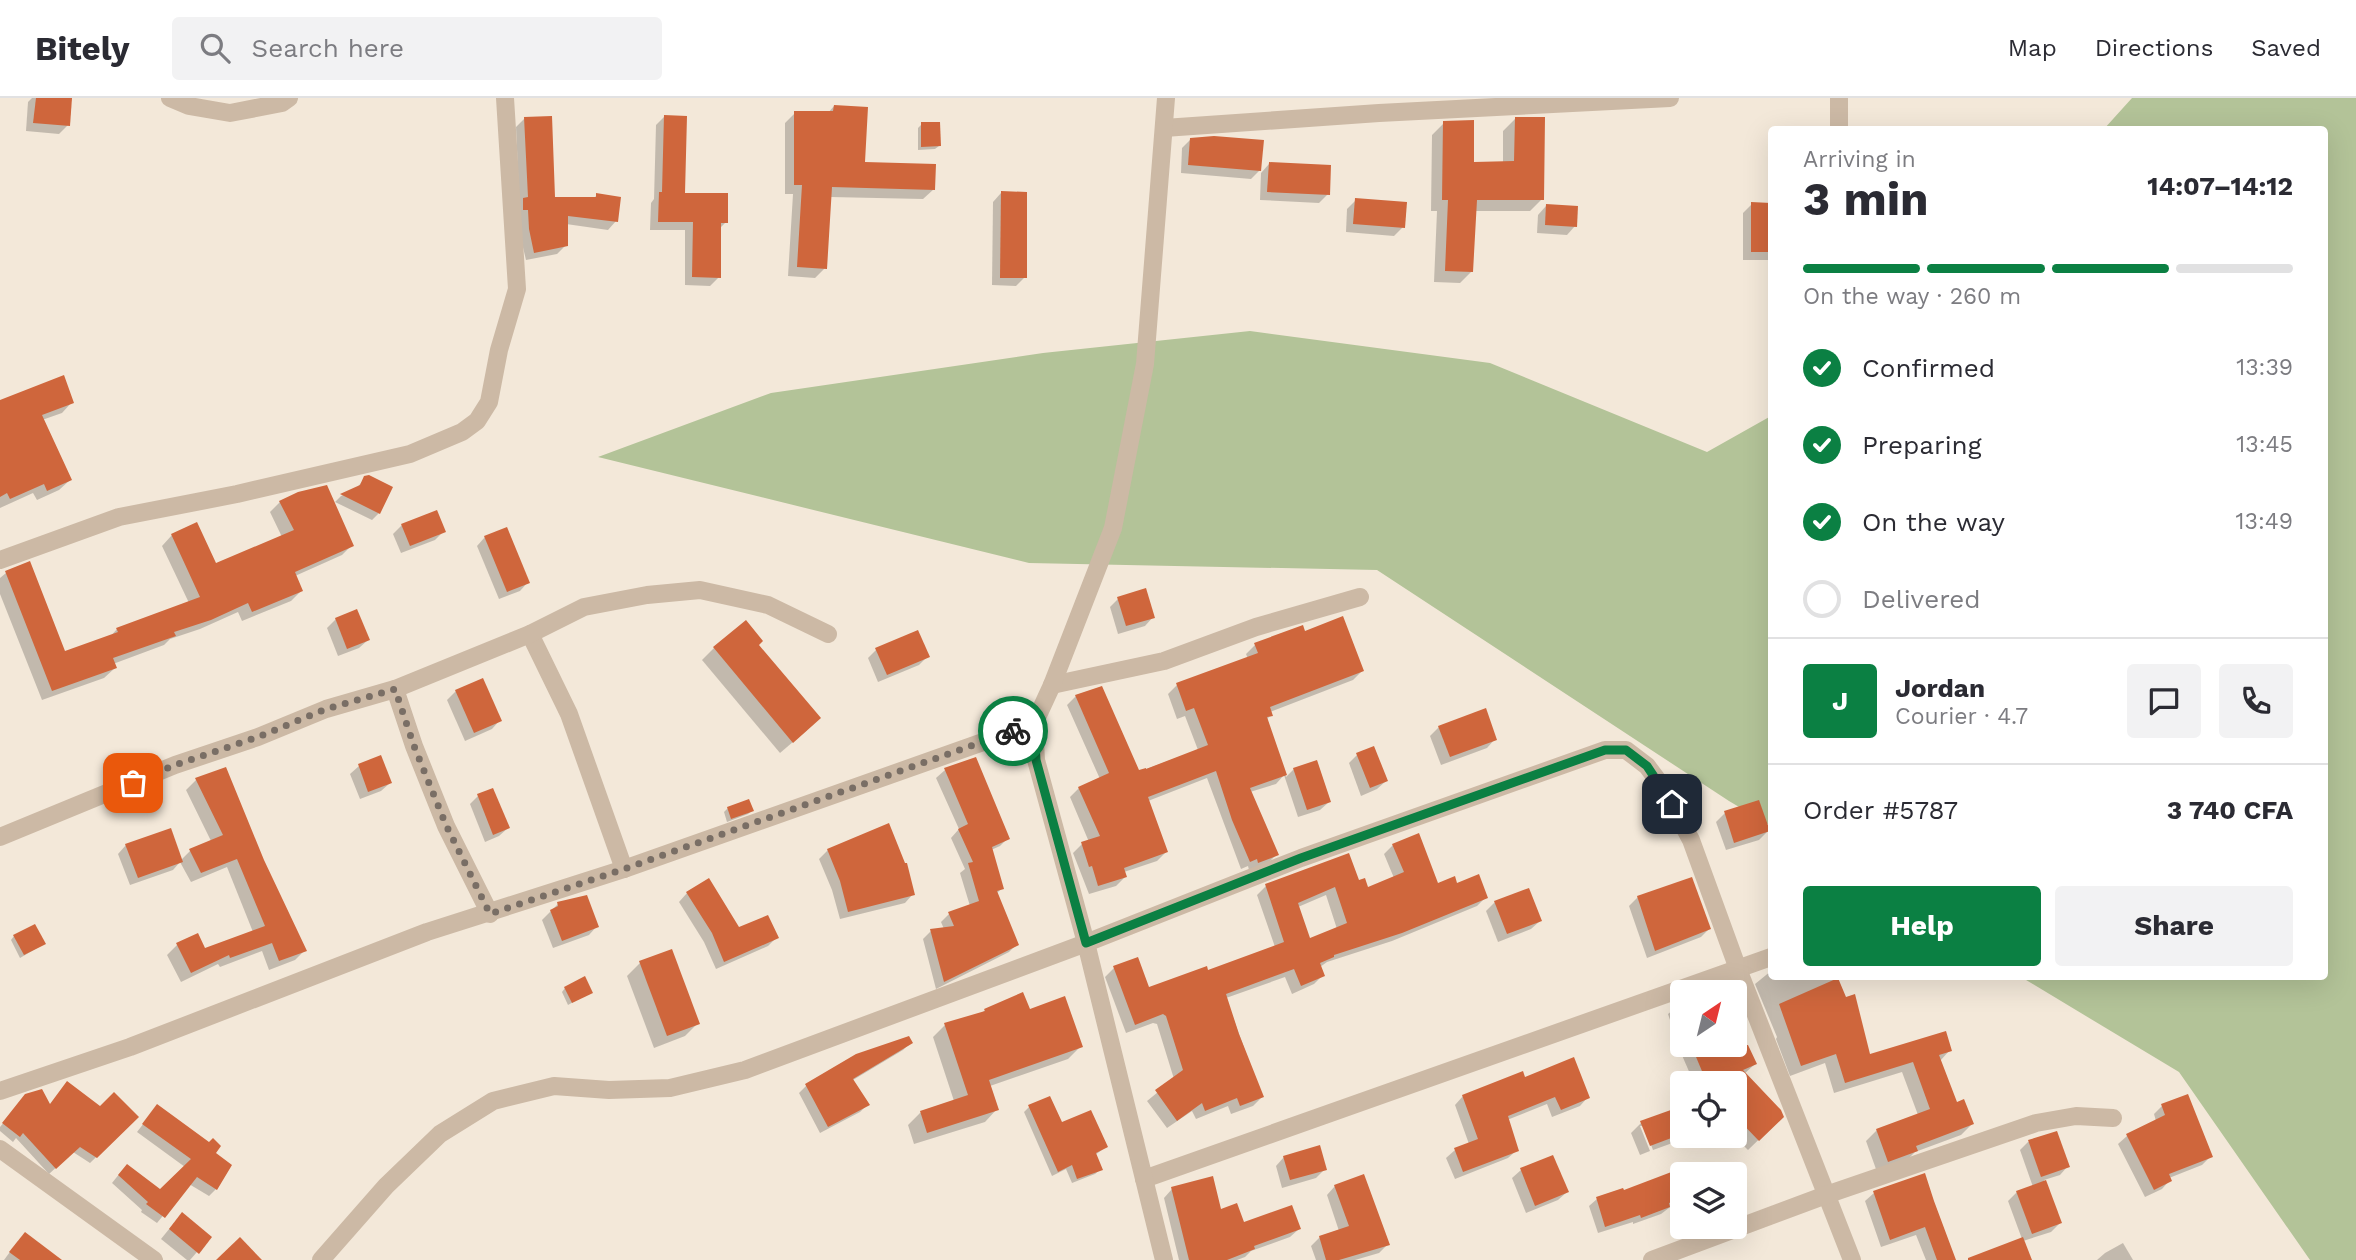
<!DOCTYPE html>
<html lang="en">
<head>
<meta charset="utf-8">
<style>
  body { margin:0; font-family:"Work Sans",sans-serif; background:#f2f2f3; color:#2b2b33; height:100vh; display:flex; flex-direction:column; font-size:26px; white-space:nowrap }
  * { box-sizing:border-box; margin:0 }
  p { font-size:23px; color:#7c7c81 }
  .icon { flex:none; width:38px; height:38px; fill:none; stroke:currentColor; stroke-width:2; stroke-linecap:round; stroke-linejoin:round }
  .map { position:relative; flex:1; overflow:hidden }
  .panel { position:absolute; left:1768px; top:28px; width:560px; height:854px; display:flex; flex-direction:column; background:#fff; border-radius:7px; box-shadow:0 7px 28px #0002 }
  .panel>* { flex:none }
  .needle { width:46px; rotate:35deg }
  .fabs { position:absolute; left:1670px; top:882px; display:grid; gap:14px }
  .fabs a { display:grid; place-items:center; width:77px; height:77px; border-radius:7px; background:#fff; box-shadow:0 7px 28px #0002; font-size:35px }
  .pin { position:absolute; display:grid; place-items:center; width:60px; height:60px; color:#fff; margin:-30px; border-radius:14px; box-shadow:0 4px 10px #0006 }
  .courier { position:absolute; display:grid; place-items:center; width:70px; height:70px; margin:-35px; border:5px solid #0b8043; border-radius:50%; background:#fff; color:#222; box-shadow:0 2px 9px #0007 }
  .overview em { font-style:normal; font-weight:700 }
  .overview div { display:flex; flex-direction:column-reverse }
  .overview { display:flex; align-items:center; justify-content:space-between; height:119px; padding:0 35px }
  h1 { font-size:46px; font-weight:700; line-height:52px }
  .bar { display:grid; grid-template-columns:repeat(4,1fr); gap:10px 7px; align-content:center; height:84px; padding:0 35px }
  .bar i { height:9px; border-radius:5px; background:#e1e1e2 }
  .bar .active { background:#0b8043 }
  .bar p { grid-column:span 4 }
  .line { display:flex; align-items:center; gap:18px; padding:0 35px; border-top:2px solid #e1e1e2 }
  .line div { flex:1 }
  .round { display:grid; place-items:center; flex:none; width:74px; height:74px; border-radius:7px; background:#f2f2f3 }
  ol { padding:0 35px; list-style:none }
  li { display:flex; align-items:center; gap:21px; height:77px }
  li p { margin-inline-start:auto }
  li .icon { padding:7px; border-radius:50%; background:#0b8043; color:#fff; stroke-width:4 }
  li:last-child { color:#7c7c81 }
  li i { width:38px; height:38px; border:4px solid #e1e1e2; border-radius:50% }
  .button { display:flex; gap:14px; margin-top:auto; padding:14px 35px }
  .button a { flex:1; height:80px; border-radius:7px; background:#0b8043; color:#fff; font-size:28px; font-weight:700; line-height:80px; text-align:center }
  .button a+a { background:#f2f2f3; color:#2b2b33 }
  header { display:flex; align-items:center; gap:42px; box-sizing:border-box; height:98px; padding:0 35px; background:#fff; border-bottom:2px solid #e1e1e2 }
  header strong { font-size:33px }
  nav { display:flex; gap:38px; margin-inline-start:auto; font-size:24px }
  .search { width:490px; height:63px; background:#f2f2f3; display:flex; align-items:center; gap:18px; box-sizing:border-box; padding:0 24px; border-radius:7px; color:#7c7c81; font-size:26px }
  .map>svg:first-child { display:block }
  .green { fill:#b3c398 }
  .shadow { fill:#0003; fill-rule:evenodd }
  .building { fill:#cf663c; fill-rule:evenodd }
  .lines { fill:none; stroke-linecap:round; stroke-linejoin:round }
  .minor { stroke:#ccb9a5; stroke-width:18 }
  .done { stroke:#796e65; stroke-width:7; stroke-dasharray:0 12.6 }
  .route { stroke:#0b8043; stroke-width:9 }
</style>
</head>
<body>
<header>
<strong>Bitely</strong>
<div class="search"><svg class="icon" aria-label="search" viewBox="0 0 24 24"><circle cx="10" cy="10" r="6"/><path d="M15 15l6 6"/></svg>Search here</div>
<nav><a>Map</a><a>Directions</a><a>Saved</a></nav>
</header>
<div class="map">
<svg width="2356" height="1162" viewBox="0 0 2356 1162">
  <rect width="100%" height="100%" fill="#f3e8d9"/>
  <g class="green">
    <path d="M2132,0h224v1162h-46l-131,-188 -158,-95 303,-1v-846l-220,-1z"/>
    <path d="M1250,233l240,32 217,89 64,-36v410l-42,-25 -352,-231 -348,-7 -431,-106 173,-64 272,-40z"/>
  </g>
  <g class="shadow">
    <path d="M32,0h38l-2,27 -9,9 -33,-3 2,-29z"/>
    <path d="M834,8l29,58 71,25 -11,10 -93,-2 -5,71 -10,10 -27,-2 5,-82h-8v-71l10,-10h33z"/>
    <path d="M664,19l20,77 42,28 -7,7v48l-9,9 -25,-1v-55h-35l1,-27 3,-4 2,-74z"/>
    <path d="M525,20l28,81h40l4,-4 19,26 -8,9 -42,-6v21l-9,9 -31,6 -5,-21 -5,-112z"/>
    <path d="M1515,21l27,80 -12,12h-55l-3,60 -12,12 -26,-1 3,-71h-6l1,-76 12,-12 28,41 31,-1v-32z"/>
    <path d="M922,26l17,22 -4,3 -17,1v-22z"/>
    <path d="M1191,41l69,31 -9,9 -70,-6 1,-25z"/>
    <path d="M1269,66l59,30 -9,9 -59,-3 1,-27z"/>
    <path d="M1001,95l24,84 -9,9 -24,-1 1,-83z"/>
    <path d="M1356,102l47,27 -9,9 -48,-4 1,-23z"/>
    <path d="M1752,106h19v56h-28v-47z"/>
    <path d="M1546,108l29,20 -8,9 -30,-2 1,-18z"/>
    <path d="M0,304h72l-10,11 -20,7 28,60 -11,10 -22,10 -4,-7 -33,15z"/>
    <path d="M365,380l14,35 -7,7 -37,-18 6,-6 15,-7z"/>
    <path d="M280,404l72,43 -10,10 -47,21 6,15 -10,10 -49,20 -4,-9 -38,17 -30,10 -6,6 -51,19 2,4 -11,10 -62,22 -42,-106v-16l6,-5 58,80 46,-16 7,-8 72,-26 -27,-57 10,-11 44,30 66,-28 -12,-25z"/>
    <path d="M436,414l8,19 -9,9 -34,13 -8,-19 9,-9z"/>
    <path d="M485,439l43,45 -8,9 -21,8 -22,-53z"/>
    <path d="M1118,501l35,18 -8,9 -27,8 -8,-27z"/>
    <path d="M336,521l32,21 -9,8 -21,8 -11,-28z"/>
    <path d="M1304,535l58,38 -9,9 -83,32 1,3 -5,5 20,57 8,-8 35,33 -9,8 -22,7 -14,-42 -8,9 -26,8 27,62 -9,9 -19,7 -1,-4 -7,3 -34,-91 -59,23 18,51 -9,9 -33,11 1,5 -9,9 -27,8 -16,-41 9,-9 7,-2 -19,-45 9,-9 21,-9 -33,-74 9,-9 62,76 60,-22 -13,-34 -8,3 -9,-25 9,-9 71,-26 -2,-5 9,-9z"/>
    <path d="M757,547l50,85 -27,23 -78,-93 12,-12z"/>
    <path d="M876,552l52,6 -9,9 -41,17 -10,-24z"/>
    <path d="M456,593l44,29 -8,9 -27,12 -18,-41z"/>
    <path d="M1439,629l56,12 -8,9 -46,17 -11,-29z"/>
    <path d="M1357,657l29,26 -9,8 -16,7 -12,-33z"/>
    <path d="M975,661l33,79 -8,8 -9,4 11,38 -6,6 21,50 -8,8 -73,37 -13,-50 8,-8 13,-2 -3,-7 8,-8 21,-8 -10,-33 5,-4 -14,-31 8,-9 -23,-51 9,-8z"/>
    <path d="M359,668l31,17 -9,8 -21,8 -10,-25z"/>
    <path d="M225,671l38,91 42,90 -10,10 -26,10 -7,-19 -42,16 -2,-3 -37,18 -14,-27 10,-10 27,5 49,-18 -26,-65 -36,15 -11,-20 -7,8 -43,15 -12,-31 8,-9 55,15 9,-9 21,-10 -25,-51 10,-10z"/>
    <path d="M478,698l30,32 -9,8 -14,6 -15,-38z"/>
    <path d="M728,710l24,3 -4,3 -21,8 -3,-10z"/>
    <path d="M1725,715l43,18 -9,9 -33,10 -10,-28z"/>
    <path d="M1393,747l44,40h19l30,12 -9,9 -85,35 -65,21 -7,5 3,8 -9,9 -22,10 -7,-17 -59,21 36,99 -9,9 -22,8 -3,-8 -32,13 -4,-8 -25,17 -20,-27 27,-22 -17,-55 -4,-1 -27,10 -21,-56 9,-9 34,21 59,-17 68,-25 -18,-52 9,-9 92,-3 9,6 27,-11 -10,-24zM1326,797l11,34 -28,11 -11,-33z"/>
    <path d="M828,752l85,44 -8,9 -65,16 -8,-29 -13,-31z"/>
    <path d="M687,795l51,37 39,7 -9,9 -52,23 -12,-27 -25,-40z"/>
    <path d="M1638,799l71,32 -8,8 -54,21 -18,-52z"/>
    <path d="M1495,804l45,19 -9,8 -33,13 -12,-31z"/>
    <path d="M558,806l39,22 -8,9 -36,13 -11,-28z"/>
    <path d="M14,838l30,8 -24,14 -9,-18z"/>
    <path d="M640,865l58,60 -13,13 -31,12 -27,-72z"/>
    <path d="M1771,873v5h64l34,80 81,-6 -10,11 16,43 16,20 -11,11 -46,17 -10,10 -28,10 -11,-31 11,-11 41,-15 -16,-43 -68,21 -9,-30 -35,13 -14,-37 1,-2 -22,-53z"/>
    <path d="M565,890l26,4 -23,13 -6,-13z"/>
    <path d="M1682,905v42h52v-20l3,-1 18,40 -11,10 38,43 -34,33 -14,-14v-53h-40l-13,-30 -13,-39z"/>
    <path d="M985,912l44,1 52,35 -13,13 -78,27 7,23 -12,13 -71,22 -6,-19 12,-12 34,-12 -21,-64 12,-12 37,-12z"/>
    <path d="M910,945l-7,7 -50,30 14,25 -7,7 -40,21 -21,-40 7,-7z"/>
    <path d="M1524,981l64,18 -8,9 -28,11 -5,-13 -40,16 10,30 -9,8 -53,21 -9,-21 9,-8 14,-6 -14,-39 8,-9z"/>
    <path d="M20,1005l81,5 36,9 -47,46 -17,-11 -24,22 -33,-36 -3,4 -13,-11v-4z"/>
    <path d="M2162,1008l49,50 -9,9 -33,13 1,2 -8,9 -17,8 -27,-53 9,-8 29,-15 -2,-7z"/>
    <path d="M1029,1009l77,40 -11,8 6,14 -6,5 -23,9 -6,-14 -14,7 -28,-64z"/>
    <path d="M1682,1010v28h10l-39,14 -9,-24h-4l10,25 -10,4 -9,-22 10,-10z"/>
    <path d="M151,1016l62,39 3,36 -7,7 -20,-12 -32,39 -16,-11 1,-2 -30,-27 8,-10 40,19 25,-25 -48,-35z"/>
    <path d="M2056,1035l12,33 -8,9 -16,5 16,43 -9,9 -28,9 7,19h-62l54,-21 -14,-38 9,-9 16,-5 -13,-37 8,-8z"/>
    <path d="M1284,1059l41,12 -9,9 -34,10 -6,-22z"/>
    <path d="M1521,1072l46,22 -9,8 -32,13 -14,-35z"/>
    <path d="M1924,1077l31,85h-29l-10,-25 -35,12 -16,-46 9,-8z"/>
    <path d="M1335,1088l53,58 -9,9 -24,7h-39l-5,-14 9,-9 19,-6 -12,-36z"/>
    <path d="M1172,1091l71,35 56,5 -9,8 -39,14 -6,6 -8,3h-58l-15,-62z"/>
    <path d="M1682,1100l-21,16 -28,10v-2l-35,11 -9,-27 8,-7z"/>
    <path d="M174,1125l36,14 -20,23h-3l-26,-21z"/>
    <path d="M18,1143l41,19h-55z"/>
    <path d="M2123,1145l10,17h-36l8,-7z"/>
  </g>
  <g class="building">
    <path d="M36,0h36l-2,28 -37,-3z"/>
    <path d="M834,7l34,2 -3,55 71,2 -1,26 -103,-3 -5,82 -30,-2 5,-82h-8v-74h39z"/>
    <path d="M664,17l23,1 -2,77h43v30h-7v55l-29,-1 1,-55h-35l1,-30h3z"/>
    <path d="M552,18l3,81h41v-4l25,4 -3,25 -50,-6v30l-34,7 -5,-24 -1,-19h-5v-12l5,-1 -4,-80z"/>
    <path d="M1515,19h30l-1,83h-67l-4,72 -28,-1 3,-71h-6l1,-79 31,-1v42l40,-1z"/>
    <path d="M921,24h19l1,24 -20,1z"/>
    <path d="M1214,38l50,4 -3,31 -73,-6 2,-27z"/>
    <path d="M1269,64l62,3 -1,30 -63,-3z"/>
    <path d="M1001,93l26,1v86h-27z"/>
    <path d="M1355,100l52,4 -2,26 -52,-4z"/>
    <path d="M1751,104l20,1v49h-20z"/>
    <path d="M1546,106l32,2 -1,21 -32,-2z"/>
    <path d="M64,277l10,28 -32,12 30,65 -25,11 -3,-7 -34,15 -3,-6 -7,4v-97z"/>
    <path d="M369,377l24,12 -13,27 -40,-20 20,-9 4,-9z"/>
    <path d="M327,387l27,61 -59,26 8,19 -51,21 -4,-9 -37,17 -37,12 2,4 -63,22 4,10 -65,23 -47,-120 25,-10 35,90 53,-19 -2,-4 84,-31 -29,-63 26,-12 19,41 78,-33 -15,-29 19,-9z"/>
    <path d="M437,412l9,22 -36,14 -9,-22z"/>
    <path d="M507,429l23,56 -23,9 -23,-56z"/>
    <path d="M1146,490l9,30 -29,8 -9,-29z"/>
    <path d="M357,511l13,31 -23,9 -12,-31z"/>
    <path d="M1343,518l21,55 -94,36 3,9 -6,1 20,58 -37,13 29,67 -21,8 -1,-4 -7,3 -18,-42 -16,-49 -68,26 20,55 -44,16 3,9 -29,9 -6,-20 -3,1 -8,-25 19,-6 -22,-49 31,-14 -34,-78 27,-9 37,84 7,-2v1l62,-24 -14,-37 -8,3 -10,-28 82,-30 -4,-10 49,-18 2,6z"/>
    <path d="M746,522l17,21 -4,4 62,73 -28,25 -80,-96z"/>
    <path d="M918,532l12,27 -43,18 -12,-27z"/>
    <path d="M483,580l19,43 -28,12 -19,-43z"/>
    <path d="M1486,610l11,32 -47,17 -12,-31z"/>
    <path d="M1374,648l14,35 -18,7 -14,-35z"/>
    <path d="M381,657l11,28 -24,9 -10,-28z"/>
    <path d="M976,659l34,82 -18,8 12,42 -7,2 22,54 -75,37 -14,-53 24,-3 -6,-14 31,-11 -11,-38 5,-1 -15,-33 10,-5 -24,-56z"/>
    <path d="M1317,662l14,42 -24,8 -14,-42z"/>
    <path d="M226,669l38,93 43,91 -28,10 -7,-18 -42,15 -1,-3 -38,18 -15,-30 22,-10 7,15 60,-22 -28,-67 -36,14 -12,-24 34,-14 -28,-57z"/>
    <path d="M493,690l17,40 -17,7 -16,-41z"/>
    <path d="M749,701l5,12 -23,8 -4,-12z"/>
    <path d="M1759,702l11,31 -36,12 -10,-32z"/>
    <path d="M889,725l16,40h2l8,32 -67,17 -8,-31 -13,-32z"/>
    <path d="M171,730l12,34 -45,16 -13,-34z"/>
    <path d="M1419,735l19,50 17,-7 2,7 22,-9 9,24 -86,35 -68,22v2l-14,6 5,13 -24,10 -7,-17 -68,25 13,40 25,63 -24,9 -3,-8 -32,13 -3,-8 -25,18 -22,-31 28,-20 -17,-54 -3,-2 -28,11 -22,-59 25,-9 11,30 58,-21 1,4 76,-28 -19,-58 84,-31 10,27 6,-2 3,9 36,-15 -12,-28zM1335,789l12,36 -37,15 -12,-35z"/>
    <path d="M1692,779l19,52 -56,22 -18,-55z"/>
    <path d="M709,780l30,49 29,-12 11,23 -55,24 -12,-29 -26,-41z"/>
    <path d="M1529,790l13,33 -35,13 -13,-33z"/>
    <path d="M587,797l12,32 -37,14 -12,-31 8,-4 -1,-4z"/>
    <path d="M35,826l11,20 -22,11 -11,-20z"/>
    <path d="M672,851l28,75 -33,12 -28,-75z"/>
    <path d="M585,878l8,17 -21,10 -8,-16z"/>
    <path d="M1838,880l8,19 9,-3 15,60 76,-23 6,20 -13,4 18,47 7,-3 10,25 -58,22 2,5 -30,11 -12,-33 54,-20 -17,-47 -68,21 -9,-29 -35,12 -22,-62z"/>
    <path d="M1023,894l7,17 35,-13 18,51 -94,33 10,30 -72,23 -7,-22 48,-16 -24,-72 41,-12 -1,-2z"/>
    <path d="M909,938l4,7 -60,36 17,26 -42,22 -23,-43 51,-30z"/>
    <path d="M1691,947h57l9,19 -14,6 38,40 3,7 -25,24 -25,-26v-41l-21,9h-6z"/>
    <path d="M1574,959l16,41 -29,12 -6,-13 -47,19 11,35 -56,21 -9,-24 24,-9 -16,-44 61,-24 2,6z"/>
    <path d="M67,983l33,25 14,-14 25,25 -42,41 -17,-11 -24,22 -33,-36 -3,4 -18,-14 23,-29 17,-5 8,15z"/>
    <path d="M2188,996l25,63 -44,17 3,7 -18,9 -28,-56 39,-19 -4,-11z"/>
    <path d="M1050,998l12,26 29,-12 17,37 -12,6 7,17 -26,9 -5,-14 -14,7 -30,-67z"/>
    <path d="M157,1006l52,38 4,-4 8,8 -5,7 16,12 -15,25 -20,-13 -32,41 -19,-14 2,-2 -30,-27 9,-11 33,25 31,-30 -49,-35z"/>
    <path d="M1682,1008v28l-32,12 -10,-25z"/>
    <path d="M2057,1033l13,36 -29,10 -13,-37z"/>
    <path d="M1320,1047l7,25 -37,10 -7,-24z"/>
    <path d="M1553,1057l16,37 -34,14 -15,-38z"/>
    <path d="M1674,1073l8,19v9l-13,4 1,4 -29,11 -1,-3 -35,12 -9,-30 27,-9 1,2z"/>
    <path d="M1925,1075l9,28 22,59h-19l-12,-33 -35,13 -17,-49z"/>
    <path d="M1364,1076l26,71 -51,15h-13l-7,-24 30,-10 -15,-41z"/>
    <path d="M1213,1078l8,33 16,-6 7,19 48,-17 9,24 -47,17 1,3 -28,11h-38l-18,-73z"/>
    <path d="M2046,1082l16,43 -30,11 -16,-43z"/>
    <path d="M182,1114l30,25 -13,17 -30,-25z"/>
    <path d="M25,1134l37,28h-42l-11,-8z"/>
    <path d="M240,1139l22,23h-46z"/>
    <path d="M2023,1139l9,23h-64v-2z"/>
  </g>
  <g class="lines">
    <g class="minor">
      <path d="M170,0l19,8 41,7 52,-10 7,-5"/>
      <path d="M1839,0v32"/>
      <path d="M1164,30l215,-15 291,-15"/>
      <path d="M0,462l119,-43 118,-23 173,-40 52,-22 15,-11 12,-19 10,-52 18,-61 -12,-191"/>
      <path d="M530,536l39,80 55,155"/>
      <path d="M1052,587l112,-24 92,-34 104,-30"/>
      <path d="M395,591l19,57 32,80 44,88"/>
      <path d="M0,739l175,-72 83,-28 68,-28 69,-20 135,-55 54,-27 63,-12 53,-5 68,15 60,29"/>
      <path d="M0,993l130,-44 297,-115 197,-63 410,-145"/>
      <path d="M0,1051l154,111"/>
      <path d="M1144,1081l627,-222"/>
      <path d="M321,1162l65,-74 54,-52 53,-33 61,-15 55,4 61,-2 75,-18 341,-127 215,-85 304,-108h21l21,16 15,20 29,54 47,129 114,291"/>
      <path d="M1164,1162l-78,-317 -50,-183 -2,-36 18,-39 61,-157 32,-164 21,-266"/>
      <path d="M1652,1162l174,-65 210,-72 40,-7 37,2"/>
    </g>
  </g>
  <g class="lines">
    <path class="done" d="M133,685l42,-18 83,-28 68,-28 69,-20 19,57 32,79 44,89 134,-45 389,-138"/>
    <path class="route" d="M1013,633l21,-7 2,36 50,183 215,-85 304,-108h21l21,16 25,38"/>
  </g>
</svg>
<div class="fabs">
<a><svg class="needle" viewBox="-14 -14 28 28"><path d="M0-13l5 13h-10z" fill="#e53935"/><path d="M0 13l5-13h-10z" fill="#7c7c81"/></svg></a>
<a><svg class="icon" aria-label="locate" viewBox="0 0 24 24"><circle cx="12" cy="12" r="6"/><path d="M12 2v4M12 18v4M2 12h4M18 12h4"/></svg></a>
<a><svg class="icon" aria-label="layers" viewBox="0 0 24 24"><path d="M12 4l9 5-9 5-9-5zM3 14l9 5 9-5"/></svg></a>
</div>
<div class="pin" style="left:133px;top:685px;background:#ea580c"><svg class="icon" aria-label="bag" viewBox="0 0 24 24"><path d="M5 8h14l-1 12H6zM9 8a3 3 0 0 1 6 0"/></svg></div>
<div class="pin" style="left:1672px;top:706px;background:#1f2937"><svg class="icon" aria-label="home" viewBox="0 0 24 24"><path d="M3 11l9-7 9 7M6 9v11h12V9"/></svg></div>
<div class="courier" style="left:1013px;top:633px"><svg class="icon" aria-label="bike" viewBox="0 0 24 24"><circle cx="6" cy="16" r="4"/><circle cx="18" cy="16" r="4"/><path d="M6 16l4-8h5l3 8M10 8l3 8H6M13 5h3"/></svg></div>
<section class="panel">
<div class="overview"><div><h1>3 min</h1><p>Arriving in</p></div><em>14:07–14:12</em></div>
<div class="bar"><i class="active"></i><i class="active"></i><i class="active"></i><i></i><p>On the way · 260 m</p></div>
<ol>
<li><svg class="icon" aria-label="check" viewBox="0 0 24 24"><path d="M5 12l5 5 9-10"/></svg>Confirmed<p>13:39</p></li>
<li><svg class="icon" aria-label="check" viewBox="0 0 24 24"><path d="M5 12l5 5 9-10"/></svg>Preparing<p>13:45</p></li>
<li><svg class="icon" aria-label="check" viewBox="0 0 24 24"><path d="M5 12l5 5 9-10"/></svg>On the way<p>13:49</p></li>
<li><i></i>Delivered</li>
</ol>
<div class="line" style="height:126px"><b class="round" style="background:#0b8043;color:#fff">J</b><div><b>Jordan</b><p>Courier · 4.7</p></div><a class="round"><svg class="icon" aria-label="chat" viewBox="0 0 24 24"><path d="M4 5h16v11H9l-5 4z"/></svg></a><a class="round"><svg class="icon" aria-label="phone" viewBox="0 0 24 24"><path d="M5 4h4l2 5-3 2q2 4 5 5l2-3 5 2v4C11 20 4 13 5 4z"/></svg></a></div>
<div class="line" style="height:91px"><div>Order #5787</div><b>3 740 CFA</b></div>
<div class="button"><a>Help</a><a>Share</a></div>
</section>
</div>
</body>
</html>
